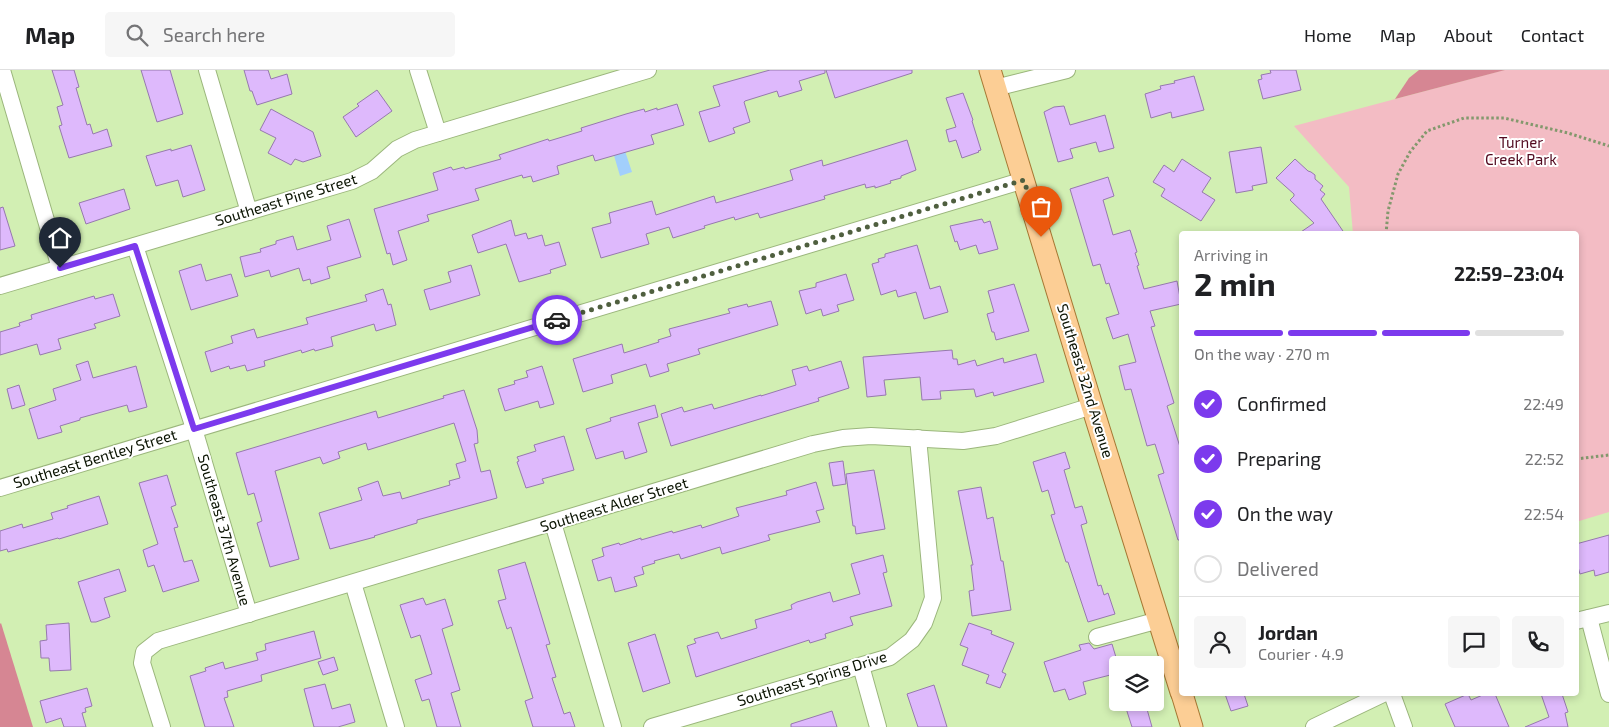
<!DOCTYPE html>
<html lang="en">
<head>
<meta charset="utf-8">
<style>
  body { margin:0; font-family:"Exo 2",sans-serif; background:#f6f6f6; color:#202124; height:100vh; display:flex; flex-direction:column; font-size:19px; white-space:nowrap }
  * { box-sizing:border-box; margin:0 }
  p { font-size:16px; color:#757577 }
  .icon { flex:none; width:28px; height:28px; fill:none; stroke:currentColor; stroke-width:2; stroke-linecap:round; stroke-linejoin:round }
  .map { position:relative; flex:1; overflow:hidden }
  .panel { position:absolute; left:1179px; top:161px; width:400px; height:465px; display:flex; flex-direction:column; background:#fff; border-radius:5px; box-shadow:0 2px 8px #0003 }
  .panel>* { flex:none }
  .fabs { position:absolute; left:1109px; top:586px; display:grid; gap:10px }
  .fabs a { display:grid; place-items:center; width:55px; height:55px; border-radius:5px; background:#fff; box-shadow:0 2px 8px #0003; font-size:25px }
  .pin { position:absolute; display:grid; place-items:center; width:42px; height:42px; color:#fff; margin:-51px -21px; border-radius:50% 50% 50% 0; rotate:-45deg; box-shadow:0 0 5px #0007 }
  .pin .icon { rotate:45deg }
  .courier { position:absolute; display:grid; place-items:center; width:50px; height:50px; margin:-25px; border:4px solid #7c3aed; border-radius:50%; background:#fff; color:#222; box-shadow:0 1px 6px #0007 }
  .head em { font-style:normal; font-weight:700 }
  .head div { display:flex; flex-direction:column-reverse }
  .head { display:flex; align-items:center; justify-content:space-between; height:85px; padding:0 15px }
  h1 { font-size:32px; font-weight:700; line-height:38px }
  .bar { display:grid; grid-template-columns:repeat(4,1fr); gap:8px 5px; align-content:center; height:60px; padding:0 15px }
  .bar i { height:6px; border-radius:4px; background:#e0e0e0 }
  .bar .on { background:#7c3aed }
  .bar p { grid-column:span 4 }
  .line { display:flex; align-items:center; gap:12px; padding:0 15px; border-top:1px solid #e0e0e0 }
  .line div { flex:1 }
  .round { display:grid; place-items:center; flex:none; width:52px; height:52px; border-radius:5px; background:#f6f6f6 }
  ol { padding:0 15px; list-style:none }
  li { display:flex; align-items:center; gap:15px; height:55px }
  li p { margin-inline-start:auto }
  li .icon { padding:5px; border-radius:50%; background:#7c3aed; color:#fff; stroke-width:4 }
  li:last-child { color:#757577 }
  li i { width:28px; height:28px; border:2px solid #e0e0e0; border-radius:50% }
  header { display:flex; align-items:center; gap:30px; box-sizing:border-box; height:70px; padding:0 25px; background:#fff; border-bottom:1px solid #e0e0e0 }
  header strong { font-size:24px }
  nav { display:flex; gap:28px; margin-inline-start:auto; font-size:18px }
  .search { width:350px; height:45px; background:#f6f6f6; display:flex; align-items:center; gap:12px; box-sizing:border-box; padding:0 18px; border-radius:5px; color:#757577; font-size:19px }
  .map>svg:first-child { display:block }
  .green { fill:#f3bcc4 }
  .forest { fill:#d68693 }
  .water { fill:#a2cffc }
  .building { fill:#deb9fc; stroke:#9679ae }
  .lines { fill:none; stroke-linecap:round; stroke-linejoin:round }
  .minor-casing { stroke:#9bb67c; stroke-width:18 }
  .major-casing { stroke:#a67733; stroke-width:23 }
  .path { stroke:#83986d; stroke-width:3; stroke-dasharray:2.5 2.5; stroke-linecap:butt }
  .minor { stroke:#fff; stroke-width:16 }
  .major { stroke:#fcce95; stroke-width:21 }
  .done { stroke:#4f5f3f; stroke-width:5; stroke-dasharray:0 9 }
  .route { stroke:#7c3aed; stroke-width:6 }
  .labels { text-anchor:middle; stroke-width:4; stroke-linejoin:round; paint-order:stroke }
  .park-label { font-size:15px; fill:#520a20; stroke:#fff }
  .street-label { font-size:15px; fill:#091200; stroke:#fff }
</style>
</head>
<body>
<header>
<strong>Map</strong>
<div class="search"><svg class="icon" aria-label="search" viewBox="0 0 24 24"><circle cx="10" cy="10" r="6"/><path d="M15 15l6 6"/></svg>Search here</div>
<nav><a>Home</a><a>Map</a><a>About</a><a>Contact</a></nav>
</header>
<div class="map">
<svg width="1609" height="657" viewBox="0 0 1609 657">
  <rect width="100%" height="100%" fill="#d2efb3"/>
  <path class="green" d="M1504,0h105v442l-33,10v-288h-223l-4,-47 -55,-61z"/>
  <g class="forest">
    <path d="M1419,0h86l-110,29 14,-21z"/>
    <path d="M1,553l32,104h-33v-103z"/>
  </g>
  <path class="water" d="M624,78l8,24 -12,4 -7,-24z"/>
  <g class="building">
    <path d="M52,0h22l5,17 -3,1 11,37 3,-1 3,10 14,-5 5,17 -43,12 -10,-32 3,-1 -5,-18 6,-2z"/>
    <path d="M141,0h29l13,44 -26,8z"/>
    <path d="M244,0h24l3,9 16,-5 5,20 -35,11 -5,-14h-2z"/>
    <path d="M770,0h55v3l-26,8 3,9 -23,7 -2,-6 -32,10 -1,1 6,20 -17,6 2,5 -26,9 -10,-30 21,-6 -7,-20z"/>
    <path d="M826,0h86v3l-77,25z"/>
    <path d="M1270,0h26l5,20 -38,9 -5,-19 4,-1 -1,-4 10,-2z"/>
    <path d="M1194,6l10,34 -32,8 -1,-6 -20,6 -6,-24 16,-5 -1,-3 15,-3 -1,-2z"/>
    <path d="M377,20l15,21 -36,26 -13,-20 16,-11 -2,-2z"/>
    <path d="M963,23l10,27 -1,1 9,29 -3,1 1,1 -17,6 -6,-18 -7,2 -3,-12 10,-3 -10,-29z"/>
    <path d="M677,34l7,21 -33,10 3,9 -59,17 -2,-6 -36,11 2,8 -26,8 -2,-6 -8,2 -1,-3 -47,14 4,11 -52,15 2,6 -31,10 9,29 -14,5 -3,-12 -3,1 -13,-45 64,-19 -5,-17 18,-6 2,3 11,-3 1,2 36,-10 -2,-4 49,-16 1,2 33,-10 -1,-3 45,-14 18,-5 1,3 12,-4v2z"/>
    <path d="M1064,36l6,19 35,-10 9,33 -15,4 -3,-10 -26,7 3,9 -15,4 -14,-50 10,-5z"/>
    <path d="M271,39l42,23 8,24 -18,6 -8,-3 -4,6 -23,-12 8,-15 -16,-8z"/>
    <path d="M907,70l9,30 -15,6v2l-11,3 1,2 -16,5v-2l-9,2 -1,-4 -41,12 1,3 -65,19 -2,-5 -23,7 -1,-3 -30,9 1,2 -32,10 -4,-11 -23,7 3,10 -48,14 -9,-30 19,-5 -2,-10 43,-12 4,14 58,-19 2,7 77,-23 -3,-10 32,-10 1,6z"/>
    <path d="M191,75l14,45 -22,7 -5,-17 -22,6 -10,-30 25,-7v2z"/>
    <path d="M1261,77l6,36 -15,3 1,4 -17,3 -7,-41z"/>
    <path d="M1182,89l29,19 -9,14 13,8 -14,21 -40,-25 4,-7 -12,-7 11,-17 10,7z"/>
    <path d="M1295,89l13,12 3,1 4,3v4l8,7 -3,4 5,4 -4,5 24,35h-47l16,-11 -24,-23 4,-4v-2l-18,-16z"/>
    <path d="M1108,107l6,19 -11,4 10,35 17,-5 7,22 -2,1 4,12 -2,1 7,23 33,-8 4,22v1l-31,7 5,15 -4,1 23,76 -7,3 14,44v90h-3l-20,-65 6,-2 -9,-29 -8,2 -16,-57 -6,1 -6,-24 17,-4 -8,-28 -15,5 -7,-21 13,-4 -10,-31 -3,1 -6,-20 -7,2 -23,-77z"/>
    <path d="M124,119l6,20 -44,15 -7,-21z"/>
    <path d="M3,137l12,39 -15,4v-42z"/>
    <path d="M349,149l12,38 -34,10 3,11 -19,6 -1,-5 -7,2 -4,-13 -28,9 -2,-7 -24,7 -5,-20 21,-5 -1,-3 16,-5v-3l17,-5 4,14 34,-10 -4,-14z"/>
    <path d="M982,149l2,4 6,-2 8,28 -19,5 -3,-9 -16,5 -3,-9 -2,1 -5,-16z"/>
    <path d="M511,150l4,16 11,-3 2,6 14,-4 3,11 14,-4 7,23 -16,5 1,3 -32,9 -13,-38 -28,9 -6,-18z"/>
    <path d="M917,175l13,44 10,-3 8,26 -24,7 -8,-27 -18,5 -2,-7 -15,5 -9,-31 7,-2 -1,-3 7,-2v-3z"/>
    <path d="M201,194l5,17 25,-7 7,22 -47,14 -12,-39z"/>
    <path d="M471,195l9,30 -50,15 -6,-20 27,-8 -3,-10z"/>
    <path d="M846,204l8,26 -17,5 2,6 -16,5 -2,-7 -15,5 -7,-23 17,-4v-4z"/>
    <path d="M1014,214l15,47 -33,9 -2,-8h-2l-5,-18 7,-2 -6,-21z"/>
    <path d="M383,219l5,16 3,-1 5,21 -20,6 -2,-7 -43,13 2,9 -18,5 -1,-2 -12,4 -1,-3 -37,11 1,5 -18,5 -2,-6 -15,4 -1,-3 -18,6 -6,-20 28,-9 -2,-7 23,-7 3,9 51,-14 -2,-6 61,-17 -2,-6z"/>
    <path d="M113,224l7,22 -26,8 2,4 -38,11 3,10 -21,6 -3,-11 -37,11v-23l20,-6 -1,-3 13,-4 -1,-4 63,-19 1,3z"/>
    <path d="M771,231l7,24 -80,24 2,5 -33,10 2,7 -19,6 -4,-13 -35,11 2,8 -30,9 -10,-33 49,-15 2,9 35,-11 -1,-2 13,-4 -2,-7 61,-16 -2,-4 19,-5 1,3z"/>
    <path d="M952,280l1,9h4l1,6 17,-5 2,6 26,-8 1,5 32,-9 8,28 -50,14 -1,-4 -17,5 -2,-8 -34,2 1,8 -19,1 -2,-23 -36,3 2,15 -19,2 -4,-40z"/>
    <path d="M88,291l5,17 43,-12 11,41 -18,5 -2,-7 -47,13v2l-20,6 2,6 -24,7 -9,-30 27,-9 -3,-11 28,-9 -5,-15z"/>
    <path d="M841,291l8,27 -31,10 1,3 -148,45 -10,-32 21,-7 2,5 28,-8 2,5 47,-14v1l35,-11 -4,-15 15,-4 2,5z"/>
    <path d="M542,296l12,38 -14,4 -2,-7 -33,10 -7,-22 17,-5 -1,-3 14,-4 -2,-6z"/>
    <path d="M19,315l6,20 -13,4 -5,-20z"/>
    <path d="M464,320l13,40 1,13 -4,1 7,28 9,-2 7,28 -80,22v3l-43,13 1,1 -45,12 -11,-36 43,-13 -4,-12 20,-7 5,15 17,-4 2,7 48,-14 -1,-4 11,-3 -4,-14 10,-3 -12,-38 -86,27 -2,-7 -28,9 2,6 -17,6 -3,-7 -45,14 24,88 -29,8 -13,-44 5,-2 -8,-28 -6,2 -12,-42 140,-42 2,7 66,-20 -1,-2z"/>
    <path d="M655,335l3,12 -20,6 9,29 -22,7 -2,-8 -27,8 -10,-30 25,-8 -1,-3z"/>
    <path d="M564,366l10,34 -32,9 2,4 -18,5 -9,-26 2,-1 -2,-4 19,-6 -2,-6z"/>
    <path d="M1065,382l5,16 -6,2 11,38 7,-2 5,17 -6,2 17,61 3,-1 3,10 4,-2 7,21 -27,8 -20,-60h-2l-15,-47 4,-1 -7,-24 -6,2 -9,-30z"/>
    <path d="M843,391l3,23 -13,2 -4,-23z"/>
    <path d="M874,400l11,59 -29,5 -1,-8h-2l-7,-52z"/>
    <path d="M167,405l9,30 -5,2 7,20 -4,1 10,34 8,-2 7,21 -36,11 -9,-27 -6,2 -5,-17 15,-6 -19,-61z"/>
    <path d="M816,412l8,27 -8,2 4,11 -52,13 2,5 -48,14 -2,-7 -39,12 -2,-5 -25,7 1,2 -13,4 2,7 -10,3 3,9 -22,6 -4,-15 -13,4 -6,-21 12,-4 -2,-8 17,-5 1,2 21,-7v2l31,-9 1,2 28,-8 1,3 37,-12 -3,-8 51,-13 -1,-4z"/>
    <path d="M981,417l6,32 6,-2 8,44h2l8,49 -39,6 -3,-25 5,-1 -3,-25h2l-15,-74z"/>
    <path d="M99,426l9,28 -49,15 -1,-1 -50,14 -1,-3 -7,2v-20l22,-7 1,4 30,-9 -2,-6 17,-5 -1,-2z"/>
    <path d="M1609,465v37l-14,4 -1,-6 -14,4 -4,-14v-16z"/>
    <path d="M883,485l4,17 -4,1 9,33 -42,11 3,8 -28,9 1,4 -16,5 -1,-3 -113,37 -8,-28 -1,-3 9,-3 -2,-4 24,-7 3,7 23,-7 13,-4 -2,-8 37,-11 -1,-4 6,-3 33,-10 3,10 27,-8 -9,-30z"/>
    <path d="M525,492l25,82 -4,1 10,32 -4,1 12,36 6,-2 5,15h-42l-8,-26 8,-3 -22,-71 -4,2 -9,-28 8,-2 -8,-29z"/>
    <path d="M119,499l7,22 -22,7 6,19 -14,5h-5l-13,-40z"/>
    <path d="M423,528l3,7 19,-6 8,26 -11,4 18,61 -9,3 10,34h-24l-8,-28 -7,2 -7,-21 17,-6 -12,-39 -9,3 -11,-33z"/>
    <path d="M69,553l2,47 -21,1 -1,-13h-8l-1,-17 7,-1 -1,-15z"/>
    <path d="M969,553l23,8 -1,3 23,9 -12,29 4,2 -6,14 -14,-5 3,-8 -27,-10 6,-17 -8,-3z"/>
    <path d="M314,561l7,27 -60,17 1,6 -35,10 1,6 -4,1 10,29h-29l-15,-51 16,-5 -1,-3 18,-6 2,7 33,-9 -2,-7 10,-3 -1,-6z"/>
    <path d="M655,564l15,49 -27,9 -15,-49z"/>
    <path d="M1089,573l5,6 18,-5 6,20v9l-35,9 3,12 -17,6 -4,-11 -11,3 -10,-30 37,-12 -2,-5z"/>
    <path d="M334,587l4,13 -15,5 -5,-13z"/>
    <path d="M325,614l7,25 18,-5 5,18 -17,5h-24l-10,-38z"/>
    <path d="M934,615l13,42h-29l-11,-33z"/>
    <path d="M87,618l5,18 -7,2 1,4 -4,1 4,14h-22l-3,-9 -15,5 -6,-22z"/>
    <path d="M1225,624h19l4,12 -17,5z"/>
    <path d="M1468,624l3,6 14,-6h10l14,33h-54l-10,-23z"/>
    <path d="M1541,624h21l6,18 -3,1 3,14h-43l24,-10z"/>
    <path d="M1124,632h21l7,25h-20z"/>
    <path d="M832,641l5,16h-46v-3z"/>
  </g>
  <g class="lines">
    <g class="minor-casing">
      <g id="minor">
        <path d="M2,0l58,198"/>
        <path d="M207,0l42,142"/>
        <path d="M418,0l20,63"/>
        <path d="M995,18l72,-18"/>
        <path d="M135,176l56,173 58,195"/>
        <path d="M0,216l352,-105 20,-10 25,-22 18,-9 233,-70"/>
        <path d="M0,418l1024,-308"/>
        <path d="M553,453l60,204"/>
        <path d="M353,513l43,144"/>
        <path d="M1589,548l20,76"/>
        <path d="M1576,551l33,-8"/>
        <path d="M1097,567l62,-17"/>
        <path d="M861,596l17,61"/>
        <path d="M1392,624l12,33"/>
        <path d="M162,657l-20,-64 2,-11 14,-11 655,-197 30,-6 28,-2 92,5 33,-5 96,-30"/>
        <path d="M652,657l238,-70 22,-17 12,-17 9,-25 -15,-160"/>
        <path d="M1314,657l69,-33"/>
      </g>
    </g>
    <g class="major-casing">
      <g id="major">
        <path d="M990,0l102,336 89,286"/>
        <path d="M1182,624l10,33"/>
      </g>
    </g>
    <g class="path">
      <path d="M1386,164l2,-23 10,-37 12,-22 17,-21 37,-13h40l64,15 41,13"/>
      <path d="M1576,389l33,-4"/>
    </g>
    <use href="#minor" class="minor"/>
    <use href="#major" class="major"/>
  </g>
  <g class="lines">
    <path class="done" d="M557,250l467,-140 17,57"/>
    <path class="route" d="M60,198l75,-22 59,183 363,-109"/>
  </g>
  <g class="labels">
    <g class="park-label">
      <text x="1521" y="78">Turner<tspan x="1521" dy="17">Creek Park</tspan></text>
    </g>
    <g class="street-label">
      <text transform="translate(286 130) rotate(-17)" y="5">Southeast Pine Street</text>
      <text transform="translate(1085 311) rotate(73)" y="5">Southeast 32nd Avenue</text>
      <text transform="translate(95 389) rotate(-17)" y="5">Southeast Bentley Street</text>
      <text transform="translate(614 435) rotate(-17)" y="5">Southeast Alder Street</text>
      <text transform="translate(224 460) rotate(74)" y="5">Southeast 37th Avenue</text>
      <text transform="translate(812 609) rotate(-17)" y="5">Southeast Spring Drive</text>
    </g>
  </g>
</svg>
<div class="fabs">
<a><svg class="icon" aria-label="layers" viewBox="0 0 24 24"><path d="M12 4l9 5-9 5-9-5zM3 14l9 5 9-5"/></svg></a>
</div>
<div class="pin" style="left:1041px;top:167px;background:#ea580c"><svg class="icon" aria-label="bag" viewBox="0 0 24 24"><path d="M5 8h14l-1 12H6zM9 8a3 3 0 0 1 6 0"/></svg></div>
<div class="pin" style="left:60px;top:198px;background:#1f2937"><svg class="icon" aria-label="home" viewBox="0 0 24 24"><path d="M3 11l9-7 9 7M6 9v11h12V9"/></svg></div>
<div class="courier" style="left:557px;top:250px"><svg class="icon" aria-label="car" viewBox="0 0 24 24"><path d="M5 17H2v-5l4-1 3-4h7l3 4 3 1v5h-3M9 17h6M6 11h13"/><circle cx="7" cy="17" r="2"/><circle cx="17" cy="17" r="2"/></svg></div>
<section class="panel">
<div class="head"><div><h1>2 min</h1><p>Arriving in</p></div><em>22:59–23:04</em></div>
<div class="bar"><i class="on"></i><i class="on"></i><i class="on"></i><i></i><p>On the way · 270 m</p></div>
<ol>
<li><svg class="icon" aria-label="check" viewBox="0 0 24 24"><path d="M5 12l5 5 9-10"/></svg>Confirmed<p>22:49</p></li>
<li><svg class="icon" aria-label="check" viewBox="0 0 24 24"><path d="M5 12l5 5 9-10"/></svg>Preparing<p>22:52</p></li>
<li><svg class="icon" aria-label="check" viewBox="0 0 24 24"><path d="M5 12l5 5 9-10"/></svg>On the way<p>22:54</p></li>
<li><i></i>Delivered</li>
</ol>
<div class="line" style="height:90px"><a class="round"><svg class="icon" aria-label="person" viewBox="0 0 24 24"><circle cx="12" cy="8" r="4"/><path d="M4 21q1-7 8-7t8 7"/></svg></a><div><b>Jordan</b><p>Courier · 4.9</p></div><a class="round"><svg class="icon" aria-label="chat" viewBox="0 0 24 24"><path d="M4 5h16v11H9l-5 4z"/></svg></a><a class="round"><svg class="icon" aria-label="phone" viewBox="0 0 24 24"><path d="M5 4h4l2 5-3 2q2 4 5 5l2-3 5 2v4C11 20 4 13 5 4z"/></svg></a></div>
</section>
</div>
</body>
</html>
